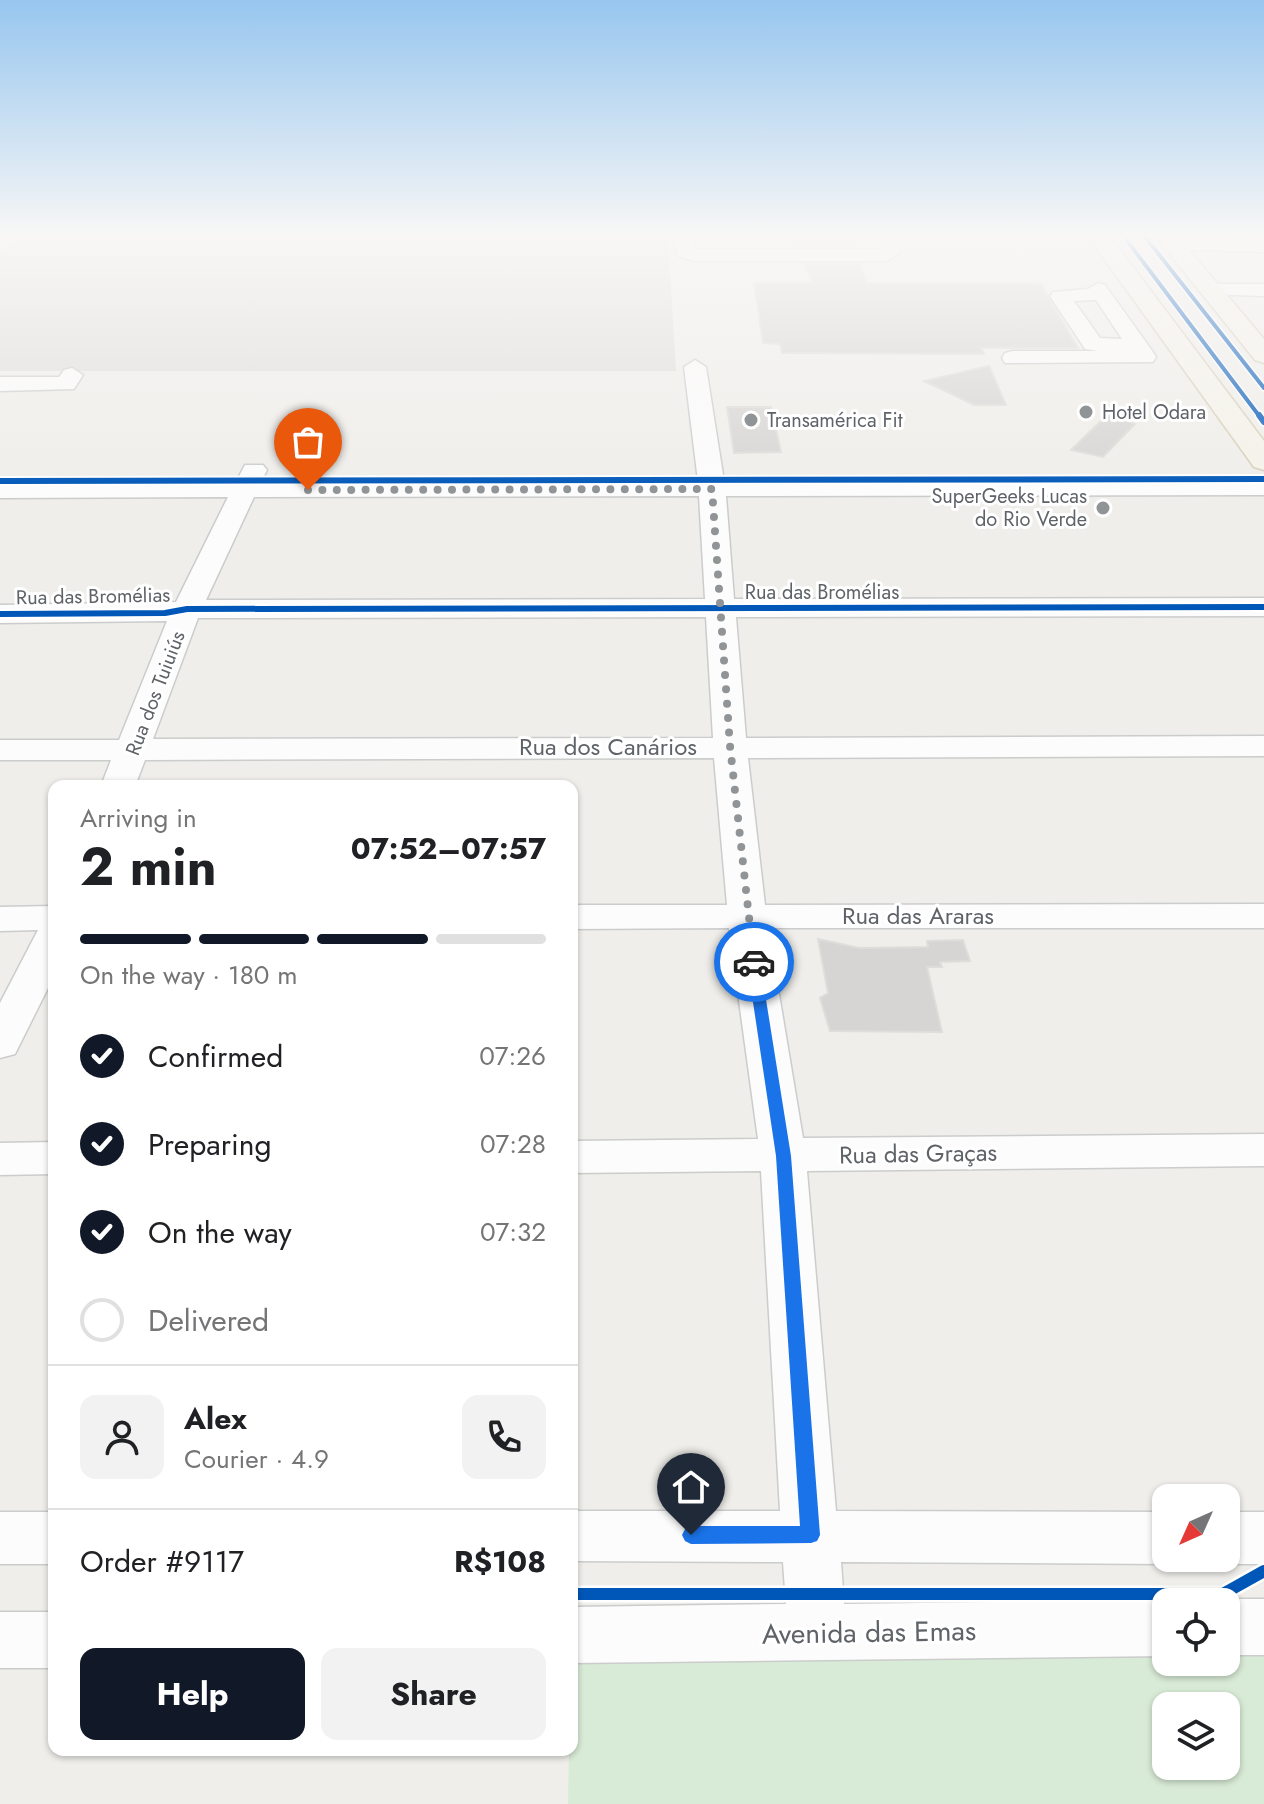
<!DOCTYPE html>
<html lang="en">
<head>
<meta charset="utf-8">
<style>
  body { margin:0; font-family:Jost,sans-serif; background:#f2f2f2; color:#202124; height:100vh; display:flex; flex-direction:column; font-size:30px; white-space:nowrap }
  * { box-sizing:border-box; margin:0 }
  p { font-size:26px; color:#757577 }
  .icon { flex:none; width:44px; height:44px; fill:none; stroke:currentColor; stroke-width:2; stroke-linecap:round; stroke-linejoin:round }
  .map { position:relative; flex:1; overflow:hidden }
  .details { position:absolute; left:48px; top:780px; width:530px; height:976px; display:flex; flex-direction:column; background:#fff; border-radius:16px; box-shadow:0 2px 6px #0004 }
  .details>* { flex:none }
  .needle { width:52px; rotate:225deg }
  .controls { position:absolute; left:1152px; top:1484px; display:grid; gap:16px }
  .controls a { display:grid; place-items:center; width:88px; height:88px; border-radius:16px; background:#fff; box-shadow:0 2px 6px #0004; font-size:40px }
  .pin { position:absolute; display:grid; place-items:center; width:68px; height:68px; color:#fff; margin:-82px -34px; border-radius:50% 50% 50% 0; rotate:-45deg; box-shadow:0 0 8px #0007 }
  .pin .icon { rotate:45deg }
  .courier { position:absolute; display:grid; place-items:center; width:80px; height:80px; margin:-40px; border:6px solid #1a73e8; border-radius:50%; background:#fff; color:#222; box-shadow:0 2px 10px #0007 }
  .head em { font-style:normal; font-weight:700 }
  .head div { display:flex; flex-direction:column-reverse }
  .head { display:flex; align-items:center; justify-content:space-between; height:136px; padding:0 32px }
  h1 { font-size:52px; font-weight:700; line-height:60px }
  .bar { display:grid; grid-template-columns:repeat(4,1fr); gap:12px 8px; align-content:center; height:96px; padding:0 32px }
  .bar i { height:10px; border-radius:6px; background:#e0e0e0 }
  .bar .selected { background:#111827 }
  .bar p { grid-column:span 4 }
  .line { display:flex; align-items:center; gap:20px; padding:0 32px; border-top:2px solid #e0e0e0 }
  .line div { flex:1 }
  .round { display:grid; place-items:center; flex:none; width:84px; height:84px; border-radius:16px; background:#f2f2f2 }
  ol { padding:0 32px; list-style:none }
  li { display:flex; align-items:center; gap:24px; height:88px }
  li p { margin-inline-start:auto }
  li .icon { padding:8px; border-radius:50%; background:#111827; color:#fff; stroke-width:4 }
  li:last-child { color:#757577 }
  li i { width:44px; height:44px; border:4px solid #e0e0e0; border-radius:50% }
  .cta { display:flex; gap:16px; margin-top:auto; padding:16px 32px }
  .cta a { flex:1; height:92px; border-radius:16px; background:#111827; color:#fff; font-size:32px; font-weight:700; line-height:92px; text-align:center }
  .cta a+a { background:#f2f2f2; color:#202124 }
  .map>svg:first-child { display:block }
  .industrial { fill:#dfddda }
  .green { fill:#d8ebd6; fill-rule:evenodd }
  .building { fill:#d6d5d3; stroke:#deddd9; stroke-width:2 }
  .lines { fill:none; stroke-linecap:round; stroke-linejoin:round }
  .minor-casing { stroke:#cbcccc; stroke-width:3 }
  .major-casing { stroke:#d7ceb8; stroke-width:3 }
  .minor { fill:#fdfcfc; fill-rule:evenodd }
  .major { fill:#f4f2e9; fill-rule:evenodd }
  .cycleway-far2-casing { stroke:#fff; stroke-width:7 }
  .cycleway-far1-casing { stroke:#fff; stroke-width:10 }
  .cycleway-casing { stroke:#fff; stroke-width:17 }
  .cycleway-far2 { stroke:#0057b8; stroke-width:4 }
  .cycleway-far1 { stroke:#0057b8; stroke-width:6 }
  .cycleway { stroke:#0057b8; stroke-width:12 }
  .route { fill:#1a73e8 }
  .done { stroke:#919496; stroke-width:8; stroke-dasharray:0 14.4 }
  .poi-dot { fill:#919496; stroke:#fff; stroke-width:3 }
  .labels { text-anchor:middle; stroke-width:6; stroke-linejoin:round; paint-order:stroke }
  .far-poi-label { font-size:20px; fill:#5f6368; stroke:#fff; text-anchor:start }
  .far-street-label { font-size:20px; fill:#5f6368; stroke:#fff }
  .street-label { font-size:24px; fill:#5f6368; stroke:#fff }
  .near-street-label { font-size:28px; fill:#5f6368; stroke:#fff }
</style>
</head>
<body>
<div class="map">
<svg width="1264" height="1804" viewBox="0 0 1264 1804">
  <rect width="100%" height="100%" fill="#efeeea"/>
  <path class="industrial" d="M17,238h651l8,133h-676v-116z"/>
  <path class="green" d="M1166,1650v12h60v-12h38v154h-696l1,-54h3v-97zM1166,1706h60v60h-60z"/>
  <g class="building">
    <path d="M794,238h58l2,8h-57z"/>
    <path d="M805,264h55l7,19 174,1 37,64h-97l3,6 -202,-1 -2,-9 -17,-1 -9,-60h59z"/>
    <path d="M989,366l17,39h-32l-50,-24z"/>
    <path d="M727,407h44l10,45 -47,1z"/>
    <path d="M1109,413l26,11 -32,33 -32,-7z"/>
    <path d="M818,939l41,9 69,-1 -1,-6 36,-1 7,21 -30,1 2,5h-15l15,65 -112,-1 -10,-33 8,-5z"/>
  </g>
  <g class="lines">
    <g class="minor-casing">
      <g id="minor">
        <path d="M674,238h18l3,11h186l-4,-11h18l6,14 -14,9h-194l-15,-5z"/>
        <path d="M1174,239l90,1v12l-97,-3 -2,-4z"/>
        <path d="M1098,283l7,2 48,67 3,5 -3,5 -148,1 -3,-5 3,-5 8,-2h85l-13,-2 -35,-53 3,-4 35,-3zM1096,300l26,39 -22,-1 -26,-37z"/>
        <path d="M1210,284h54v12l-61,-2 -3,-4z"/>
        <path d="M695,360l11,7 18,114 540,-2v16l-538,1 8,103 530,-1v18l-528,1 10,121 518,-2v20l-516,2 17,147 499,-1v24h-496l35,210 461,-4v32l-457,5 29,340 330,1v46h15l-15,6 -325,-2 3,42 322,-4 5,2h-5v54l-594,7v-56l214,-3 -3,-42 -211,-1v-50h208l-19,-340 -189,2v-32l186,-2 -29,-211 -157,1v-24h155l-13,-147 -569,2 -10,26h-34l10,-26h-111v-20h119l48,-119 -167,2v-18l176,-3 52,-105 -228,1v-16h236l9,-17h18l4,5 -6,12 437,-1 -14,-114zM699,496l6,103 -499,1 48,-103zM706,617l7,121 -560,1 45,-121z"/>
        <path d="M72,368l11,7 -9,14 -74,2v-14h59l5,-7z"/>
        <path d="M54,906v70l-39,78 -15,4v-55l38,-73 -38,1v-24z"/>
        <path d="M54,1142v32l-54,1v-32z"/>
        <rect x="0" y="1512" width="54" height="52"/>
        <path d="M1226,1512h38v52h-38l-15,-6h15z"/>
        <path d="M1226,1599h38v56h-38v-53h-8z"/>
        <rect x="0" y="1612" width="54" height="56"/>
      </g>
    </g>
    <g class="major-casing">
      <g id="major">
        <path d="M1089,238h22l153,203v29l-10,-3z"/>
        <path d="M1157,238h22l85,101v24l-9,-3z"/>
      </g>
    </g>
    <use href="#minor" class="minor"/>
    <use href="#major" class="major"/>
    <g class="cycleway-far2-casing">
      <g id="cycleway-far2">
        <path d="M1125,238l135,179"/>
        <path d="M1146,238l118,150"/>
      </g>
    </g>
    <g class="cycleway-far1-casing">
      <g id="cycleway-far1">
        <path d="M1259,415l5,7"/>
        <path d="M0,481l1264,-2"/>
        <path d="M0,614l165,-1 22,-4 1077,-2"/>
      </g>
    </g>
    <g class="cycleway-casing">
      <path id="cycleway" d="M572,1594h651l41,-23"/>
    </g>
    <use href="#cycleway-far2" class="cycleway-far2"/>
    <use href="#cycleway-far1" class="cycleway-far1"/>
    <use href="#cycleway" class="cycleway"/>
  </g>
  <linearGradient id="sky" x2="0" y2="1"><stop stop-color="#97c6ef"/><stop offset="0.48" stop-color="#f8f7f6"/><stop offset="1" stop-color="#f8f7f6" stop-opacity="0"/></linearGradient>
  <rect width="1264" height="491" fill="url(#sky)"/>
  <path class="route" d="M754,957l6,5 31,194 29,379 -3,6 -6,2 -120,1 -6,-3 -3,-6 3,-6 6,-3h109l-24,-370 -29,-194z"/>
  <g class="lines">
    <path class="done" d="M308,490l404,-1 18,257 24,216"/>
  </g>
  <g class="poi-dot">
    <circle cx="1086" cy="412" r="8"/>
    <circle cx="751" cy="420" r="8"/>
    <circle cx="1103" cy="508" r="8"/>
  </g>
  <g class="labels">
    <g class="far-poi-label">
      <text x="1102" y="419">Hotel Odara</text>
      <text x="767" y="427">Transamérica Fit</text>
      <text x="1087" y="503" text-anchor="end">SuperGeeks Lucas<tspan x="1087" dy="23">do Rio Verde</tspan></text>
    </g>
    <g class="far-street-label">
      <text x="822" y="599">Rua das Bromélias</text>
      <text transform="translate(93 596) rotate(-1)" y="7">Rua das Bromélias</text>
      <text transform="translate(155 693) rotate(-69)" y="7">Rua dos Tuiuiús</text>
    </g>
    <g class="street-label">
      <text x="608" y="755">Rua dos Canários</text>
      <text x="918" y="924">Rua das Araras</text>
      <text transform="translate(918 1154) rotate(-1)" y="8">Rua das Graças</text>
    </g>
    <g class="near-street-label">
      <text transform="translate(869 1632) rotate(-1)" y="10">Avenida das Emas</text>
    </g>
  </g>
</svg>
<div class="controls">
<a><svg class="needle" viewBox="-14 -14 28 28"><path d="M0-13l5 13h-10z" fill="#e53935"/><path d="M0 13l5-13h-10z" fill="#757577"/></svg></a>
<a><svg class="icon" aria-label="locate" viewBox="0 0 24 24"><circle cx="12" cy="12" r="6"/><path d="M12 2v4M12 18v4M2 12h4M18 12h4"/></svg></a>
<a><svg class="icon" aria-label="layers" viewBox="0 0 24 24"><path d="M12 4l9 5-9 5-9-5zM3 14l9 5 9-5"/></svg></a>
</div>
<div class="pin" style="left:308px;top:490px;background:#ea580c"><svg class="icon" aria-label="bag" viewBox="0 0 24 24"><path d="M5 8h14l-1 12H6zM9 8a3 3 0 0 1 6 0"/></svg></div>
<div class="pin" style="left:691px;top:1535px;background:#1f2937"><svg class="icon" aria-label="home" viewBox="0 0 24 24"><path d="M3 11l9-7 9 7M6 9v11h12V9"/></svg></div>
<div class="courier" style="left:754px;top:962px"><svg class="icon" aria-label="car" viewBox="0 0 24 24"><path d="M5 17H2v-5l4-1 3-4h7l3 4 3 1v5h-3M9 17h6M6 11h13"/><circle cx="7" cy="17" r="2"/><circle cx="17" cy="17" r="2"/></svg></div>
<section class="details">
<div class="head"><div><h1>2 min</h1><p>Arriving in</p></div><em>07:52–07:57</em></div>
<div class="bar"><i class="selected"></i><i class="selected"></i><i class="selected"></i><i></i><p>On the way · 180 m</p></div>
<ol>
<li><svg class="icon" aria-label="check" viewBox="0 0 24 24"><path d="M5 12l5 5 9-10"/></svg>Confirmed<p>07:26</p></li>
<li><svg class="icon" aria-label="check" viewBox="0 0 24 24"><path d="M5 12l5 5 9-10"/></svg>Preparing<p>07:28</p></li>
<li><svg class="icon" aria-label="check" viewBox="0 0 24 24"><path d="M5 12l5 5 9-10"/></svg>On the way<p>07:32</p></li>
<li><i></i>Delivered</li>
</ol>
<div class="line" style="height:144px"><a class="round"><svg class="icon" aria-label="person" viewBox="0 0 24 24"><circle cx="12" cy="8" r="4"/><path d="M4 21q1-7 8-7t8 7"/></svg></a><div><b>Alex</b><p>Courier · 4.9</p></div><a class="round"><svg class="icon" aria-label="phone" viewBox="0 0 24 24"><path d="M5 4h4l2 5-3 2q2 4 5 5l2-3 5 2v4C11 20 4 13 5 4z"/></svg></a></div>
<div class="line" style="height:104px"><div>Order #9117</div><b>R$108</b></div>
<div class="cta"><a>Help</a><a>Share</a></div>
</section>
</div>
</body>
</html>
